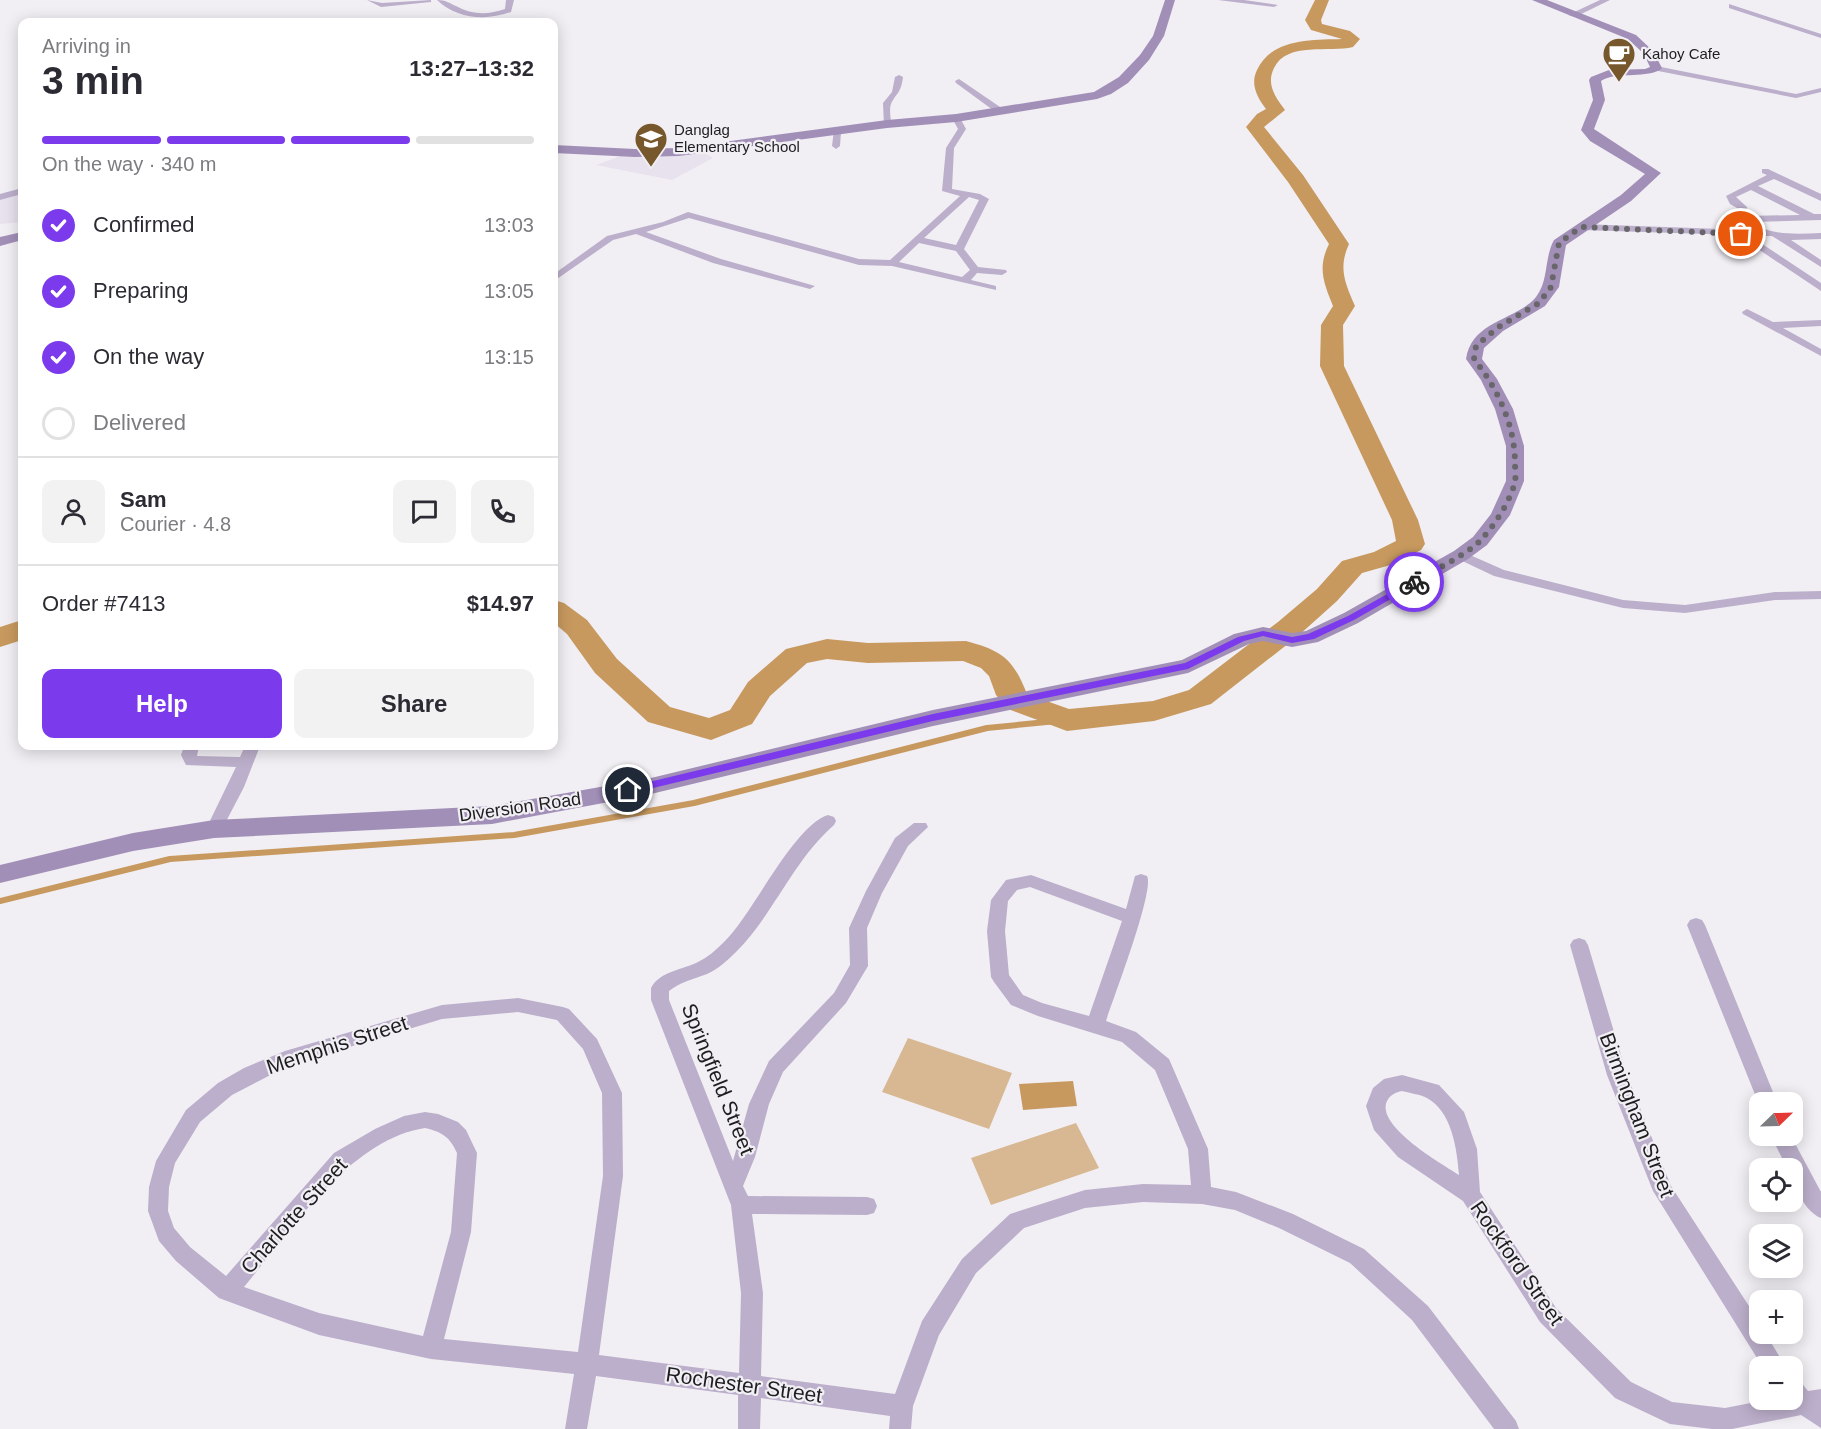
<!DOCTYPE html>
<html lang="en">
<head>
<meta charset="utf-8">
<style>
  body { margin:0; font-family:Arial,sans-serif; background:#f2f2f3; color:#2b2b33; height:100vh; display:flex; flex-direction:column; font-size:22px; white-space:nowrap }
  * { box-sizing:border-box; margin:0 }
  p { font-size:20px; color:#7c7c81 }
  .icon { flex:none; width:33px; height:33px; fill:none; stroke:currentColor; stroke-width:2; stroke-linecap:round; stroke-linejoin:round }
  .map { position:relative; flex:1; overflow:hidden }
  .sheet { position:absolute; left:18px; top:18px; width:540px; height:732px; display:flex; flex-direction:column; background:#fff; border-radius:12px; box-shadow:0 3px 15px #0003 }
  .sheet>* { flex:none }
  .needle { width:39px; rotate:67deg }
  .buttons { position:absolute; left:1749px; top:1092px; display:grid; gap:12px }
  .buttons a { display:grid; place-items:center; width:54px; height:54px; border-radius:12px; background:#fff; box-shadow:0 3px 15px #0003; font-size:30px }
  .pin { position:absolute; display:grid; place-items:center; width:51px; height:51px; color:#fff; margin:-26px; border:3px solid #fff; border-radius:50%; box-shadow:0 2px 6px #0007 }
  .courier { position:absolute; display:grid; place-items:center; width:60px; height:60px; margin:-30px; border:4px solid #7c3aed; border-radius:50%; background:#fff; color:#222; box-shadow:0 2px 8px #0007 }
  .head em { font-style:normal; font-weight:700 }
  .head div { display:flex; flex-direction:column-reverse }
  .head { display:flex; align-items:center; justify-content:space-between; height:102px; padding:0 24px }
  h1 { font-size:39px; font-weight:700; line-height:45px }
  .bar { display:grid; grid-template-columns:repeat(4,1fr); gap:9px 6px; align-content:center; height:72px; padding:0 24px }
  .bar i { height:8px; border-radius:4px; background:#e1e1e2 }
  .bar .on { background:#7c3aed }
  .bar p { grid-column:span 4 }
  .line { display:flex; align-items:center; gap:15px; padding:0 24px; border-top:2px solid #e1e1e2 }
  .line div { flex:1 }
  .round { display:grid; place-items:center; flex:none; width:63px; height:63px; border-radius:12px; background:#f2f2f3 }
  ol { padding:0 24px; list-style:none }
  li { display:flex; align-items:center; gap:18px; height:66px }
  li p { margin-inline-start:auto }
  li .icon { padding:6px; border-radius:50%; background:#7c3aed; color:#fff; stroke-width:4 }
  li:last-child { color:#7c7c81 }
  li i { width:33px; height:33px; border:3px solid #e1e1e2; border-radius:50% }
  .cta { display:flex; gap:12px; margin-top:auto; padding:12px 24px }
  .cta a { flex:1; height:69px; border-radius:12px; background:#7c3aed; color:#fff; font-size:24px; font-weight:700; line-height:69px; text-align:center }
  .cta a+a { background:#f2f2f3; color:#2b2b33 }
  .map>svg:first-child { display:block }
  .built { fill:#e7e2ee }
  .green { fill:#d7b892 }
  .water { fill:#c7995f }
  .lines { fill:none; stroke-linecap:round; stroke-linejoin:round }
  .stream { stroke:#c7995f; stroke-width:6 }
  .river { fill:#c7995f; fill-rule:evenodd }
  .street { fill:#bcafcb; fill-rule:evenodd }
  .secondary { fill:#a28fb8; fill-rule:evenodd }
  .route { fill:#7c3aed }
  .done { stroke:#68666a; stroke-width:6; stroke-dasharray:0 10.8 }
  .labels { text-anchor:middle; stroke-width:4.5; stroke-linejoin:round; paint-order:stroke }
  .far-poi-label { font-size:15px; fill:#1e1d1f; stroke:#f1eff4; text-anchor:start }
  .street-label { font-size:18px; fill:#1e1d1f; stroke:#f1eff4 }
  .near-street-label { font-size:21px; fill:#1e1d1f; stroke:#f1eff4 }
</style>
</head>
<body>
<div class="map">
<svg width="1821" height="1429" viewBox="0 0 1821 1429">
  <rect width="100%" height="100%" fill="#f1eff4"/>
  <g class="built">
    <path d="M701,151l12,7 -41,22 -76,-15 30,-11z"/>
    <path d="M22,194v28l-22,2v-24z"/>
  </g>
  <g class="green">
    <path d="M908,1038l104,35 -23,56 -107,-37z"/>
    <path d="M1076,1123l23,45 -108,37 -20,-47z"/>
  </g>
  <path class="water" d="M1073,1081l4,25 -54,4 -4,-26z"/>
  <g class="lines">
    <path class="stream" d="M0,901l170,-42 344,-24 180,-32 293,-75 80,-8"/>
    <g class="river">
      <path d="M1315,0h14l-8,20 1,4 28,7 10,8 -7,8c-23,6 -66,-6 -79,21 -8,16 1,29 11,42l-21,17 39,48 46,69c-11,24 -4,39 6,62l-12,19 1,41 74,154 7,24 -4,6 -27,14 -32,9 -25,28 -39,35 -87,68 -57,17 -87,10 -59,-22 -12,-14 -7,-19 -8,-8 -18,-7 -95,2 -41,-4 -20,4 -37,33 -18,28 -41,16 -63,-18 -53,-49 -28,-39 -13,-11v-23l10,3 23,17 30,39 53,48 39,11 21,-8 18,-28 38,-33 41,-10 41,4 98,-2c37,10 47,18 61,53l42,15 84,-8 36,-11 89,-68 39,-33 25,-28 32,-9 22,-11 -4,-21 -72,-154 1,-41 12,-19c-9,-23 -16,-38 -4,-62l-41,-62 -42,-55 11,-13 9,-5c-9,-12 -16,-25 -9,-39 15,-32 55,-30 85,-31l-31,-9 -6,-10z"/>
      <path d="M22,620v20l-22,7v-20z"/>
    </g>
    <g class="street">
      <path d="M367,0l15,3 49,-3v2l-50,5z"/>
      <path d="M437,0c9,0 12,3 19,6 16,9 32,9 49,3l1,-9h8l-3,12c-25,9 -54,7 -74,-12z"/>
      <path d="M1218,0h26l34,5 -4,2z"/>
      <path d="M1600,0h10l-35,17 -7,-2z"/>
      <path d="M1729,4l92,30v4l-92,-30z"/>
      <path d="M1656,66l140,28 25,-6v4l-25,6 -143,-28 -1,-2z"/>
      <path d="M899,75l4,2c-2,17 -7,16 -12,27 -2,5 0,15 0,20l-7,2 -1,-23 9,-11 3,-15z"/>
      <path d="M959,79l44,30v4h-6l-41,-30 -1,-2z"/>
      <path d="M956,115l3,1 7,13 -12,19 -2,41 28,5 9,5 -25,50 14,18 28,3 1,2 -5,3 -25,-2 -6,7 25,6v4l-104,-24 -33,-1 -170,-47 -43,14 75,27 94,27 -5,3 -97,-26 -77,-29 -23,6 -59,41v-7l53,-38 56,-14 25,-10 171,47 31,1 70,-64 -18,-5 4,-43 12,-19 -6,-11zM969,197l10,3 -23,45 -32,-7zM919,243l37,8 14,19 -8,7 -63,-15z"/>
      <path d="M834,130l7,2 -1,14 -4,3 -4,-3z"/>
      <path d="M1762,169h6l53,25v7l-47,-22 -16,7 56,28h7v6l-70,2c20,14 45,12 70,11v6l-30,1 30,20v7l-49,-31h-22l71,47v8l-84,-56 -156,-5 -5,-3 5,-3 169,6 -14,-11 1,-11 -7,-4 -4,-8 41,-21 -5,-2zM1751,190l49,25 -54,1 1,-9 -11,-10z"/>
      <path d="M22,188v6l-22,6v-6z"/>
      <path d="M1747,309l26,13 48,-2v6l-38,2 38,21v7l-78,-42 -1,-2z"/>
      <path d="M1461,551l43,19 119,30 62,5 90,-13 46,-1v8l-46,1 -90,13 -62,-5 -129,-32 -38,-18 -2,-3z"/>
      <path d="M184,746h15l-2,10 43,1 5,-11h15l-16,41 -24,46h-12l-2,-4 30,-62 -50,-2 -5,-10z"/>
      <path d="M828,815l6,2 2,4 -2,4c-42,37 -60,89 -98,127 -9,9 -18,17 -29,22 -13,5 -27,8 -38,17v9l64,161 16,-57 20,-43 65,-68 16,-28 -1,-37 17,-37 29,-53 19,-15h12l2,4 -20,19 -26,47 -15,35 1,38 -3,5 -19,32 -63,69 -14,32 -14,53 -12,29 5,10 119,1 7,2 3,7 -3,7 -7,2 -115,-1 11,79 -2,83 134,18 27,-73 40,-62 48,-45 75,-24 58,-6 48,1 -3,-36 -33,-79 -33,-28 -84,-26 -27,-11 -17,-23 -3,-5 -4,-46 4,-31 15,-20 25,-5 95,34 9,-33 6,-2 6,2c8,14 -34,123 -41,145l30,11 33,27 39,90 3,38 25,5 57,22 71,35 64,57 88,115 3,8h-25l-82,-109 -62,-57 -71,-35 -44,-18 -33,-6 -59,-2 -58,6 -61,20 -48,45 -37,62 -26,71 -2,23h-22l1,-13 -129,-18 -1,31h-22v-34l-142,-19 -9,53h-22l9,-55 -143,-15 -112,-24 -92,-34 -8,-3 -43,-37 -17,-20 -11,-30 1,-24 7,-26 30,-51 32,-27 26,-15 41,-17 157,-46 76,-7 45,9 6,2 28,30 25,54 1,83 -24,179 140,18 2,-80 -10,-88 -80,-205v-12c9,-17 31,-18 47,-26 10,-5 18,-12 26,-20 29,-28 69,-116 104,-127zM1030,887l92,34 -33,95 -47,-13 -19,-8 -14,-20 -4,-44 3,-30 9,-11zM518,1012l39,8 26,29 19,44 1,83 -25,176 -134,-13 27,-107 6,-79 -11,-23 -8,-8 -20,-8 -13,-2 -21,4 -29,13 -41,24 -108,123 -36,-29 -16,-19 -6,-17 1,-24 6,-24 25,-41 32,-27 58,-30 152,-46zM425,1128c17,4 25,9 32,25l-6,79 -28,104 -104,-23 -75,-26c46,-55 106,-148 181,-159z"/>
      <path d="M1696,918l6,2 3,5 72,177h-17v2l-2,-2 -71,-177 3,-5z"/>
      <path d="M1579,938l6,2 3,5 39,130 44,111 89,137v11h6l19,32h-23l-109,-175 -46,-116 -37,-130 3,-5z"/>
      <path d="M1402,1075l37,10 25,27 13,37 3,43 76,116 75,74 41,20 53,6 41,-8h26v-22l8,3 8,10 13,-2v39l-20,-13 -69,14h-20l-42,-5 -55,-26 -75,-76 -77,-121 -65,-44 -24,-27 -8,-24 7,-18 11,-9zM1402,1091c7,2 16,3 23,6 27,13 32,52 34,78 -17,-11 -84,-49 -72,-74 3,-6 9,-9 15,-10z"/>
      <path d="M1771,1136h20l30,56v26c-16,-6 -29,-33 -29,-50h-5z"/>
    </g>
    <g class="secondary">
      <path d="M1165,0h10l-11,36 -15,24 -21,23 -17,11 -14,5 -141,23 -69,6 -208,28 -44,1 -81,-4v-8l81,4 44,-1 208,-28 69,-6 138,-22 25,-15 21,-22 13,-19z"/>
      <path d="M1532,0h15l89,35 17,16 9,17 -2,2c-19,9 -43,1 -59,11l4,19 -11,29 67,44 -30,28 -65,44 -7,42 -14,19 -42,25 -19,17 -2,11 15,20 16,30 11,37v35l-14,34 -23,30 -19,14 -110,64 -40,19 -26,5 -29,-6 -14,3 -61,29 -255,53 -282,68 -159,30 -278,14 -81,13 -133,32v-18l133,-32 81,-13 278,-14 159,-28 282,-68 249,-50 52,-26 29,-7 29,6 14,-2 38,-18 110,-62 19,-14 18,-23 15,-33v-35l-11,-37 -14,-29 -15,-21c6,-39 50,-38 70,-62 13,-17 8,-39 18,-57l67,-45 24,-21 -55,-33 -9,-11 12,-30 -4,-20 2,-3 18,-7 36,-1 5,-2 -6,-13 -16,-15z"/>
      <path d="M22,232v8l-22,6v-9z"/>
    </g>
  </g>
  <path class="route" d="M1414,579l4,3 -1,2 -63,36 -40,19 -22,4 -29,-7 -19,5 -56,28 -255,52 -305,73 -5,-4 5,-3 305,-73 252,-51 53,-26 25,-6 29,6 16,-3 40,-18z"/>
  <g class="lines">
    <path class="done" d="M1414,582c21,-13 48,-24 66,-41 14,-15 30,-39 35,-59 1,-6 0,-13 0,-18 0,-39 -17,-75 -41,-105l2,-13 21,-18 42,-25 12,-16 8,-44 22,-16 160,7"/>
  </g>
  <defs>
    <g id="cafe-pin" transform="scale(1.725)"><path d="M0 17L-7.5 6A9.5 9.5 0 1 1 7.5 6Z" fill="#77582d" stroke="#f1eff4"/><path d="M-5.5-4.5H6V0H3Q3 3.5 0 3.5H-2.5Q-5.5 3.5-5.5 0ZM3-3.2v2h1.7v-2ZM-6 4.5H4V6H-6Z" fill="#fff"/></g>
    <g id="school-pin" transform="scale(1.725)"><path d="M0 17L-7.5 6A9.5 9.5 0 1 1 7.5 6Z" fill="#77582d" stroke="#f1eff4"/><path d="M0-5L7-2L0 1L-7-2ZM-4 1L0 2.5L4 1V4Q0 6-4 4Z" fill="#fff"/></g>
  </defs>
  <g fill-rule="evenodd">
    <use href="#cafe-pin" x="1619" y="54"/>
    <use href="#school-pin" x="651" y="139"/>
  </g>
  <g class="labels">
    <g class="far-poi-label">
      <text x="1642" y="59">Kahoy Cafe</text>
      <text x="674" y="135">Danglag<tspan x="674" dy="17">Elementary School</tspan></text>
    </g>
    <g class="street-label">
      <text transform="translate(520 807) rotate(-8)" y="6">Diversion Road</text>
    </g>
    <g class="near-street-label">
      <text transform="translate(337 1045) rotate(-18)" y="7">Memphis Street</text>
      <text transform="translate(718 1079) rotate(68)" y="7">Springfield Street</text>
      <text transform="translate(1637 1115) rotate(69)" y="7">Birmingham Street</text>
      <text transform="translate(294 1216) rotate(-48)" y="7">Charlotte Street</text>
      <text transform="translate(1517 1263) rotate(55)" y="7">Rockford Street</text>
      <text transform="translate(744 1385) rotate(8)" y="7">Rochester Street</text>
    </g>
  </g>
</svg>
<div class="buttons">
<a><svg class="needle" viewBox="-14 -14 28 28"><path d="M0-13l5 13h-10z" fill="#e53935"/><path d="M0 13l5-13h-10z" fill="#7c7c81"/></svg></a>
<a><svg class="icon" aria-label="locate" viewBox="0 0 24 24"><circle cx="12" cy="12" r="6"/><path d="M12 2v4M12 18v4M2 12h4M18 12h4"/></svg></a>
<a><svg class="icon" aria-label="layers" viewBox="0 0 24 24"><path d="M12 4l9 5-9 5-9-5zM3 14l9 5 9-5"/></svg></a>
<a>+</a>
<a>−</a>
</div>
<div class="pin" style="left:1741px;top:234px;background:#ea580c"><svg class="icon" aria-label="bag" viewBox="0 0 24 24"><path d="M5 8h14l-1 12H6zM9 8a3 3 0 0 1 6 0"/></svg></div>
<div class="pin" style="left:628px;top:790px;background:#1f2937"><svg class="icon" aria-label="home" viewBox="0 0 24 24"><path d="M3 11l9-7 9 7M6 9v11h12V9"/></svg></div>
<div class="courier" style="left:1414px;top:582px"><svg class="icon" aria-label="bike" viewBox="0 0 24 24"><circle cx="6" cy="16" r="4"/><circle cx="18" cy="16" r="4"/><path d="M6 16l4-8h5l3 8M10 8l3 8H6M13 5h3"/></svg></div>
<section class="sheet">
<div class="head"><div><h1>3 min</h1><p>Arriving in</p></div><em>13:27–13:32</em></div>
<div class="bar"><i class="on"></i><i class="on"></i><i class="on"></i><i></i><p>On the way · 340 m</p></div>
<ol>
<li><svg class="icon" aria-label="check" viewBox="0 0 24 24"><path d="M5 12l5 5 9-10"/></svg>Confirmed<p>13:03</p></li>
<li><svg class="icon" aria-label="check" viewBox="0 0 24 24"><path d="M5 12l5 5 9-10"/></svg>Preparing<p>13:05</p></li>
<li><svg class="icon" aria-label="check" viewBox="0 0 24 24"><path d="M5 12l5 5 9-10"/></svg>On the way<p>13:15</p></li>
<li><i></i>Delivered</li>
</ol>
<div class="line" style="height:108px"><a class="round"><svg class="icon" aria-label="person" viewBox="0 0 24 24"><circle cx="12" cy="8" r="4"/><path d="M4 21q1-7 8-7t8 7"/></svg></a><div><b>Sam</b><p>Courier · 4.8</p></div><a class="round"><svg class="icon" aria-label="chat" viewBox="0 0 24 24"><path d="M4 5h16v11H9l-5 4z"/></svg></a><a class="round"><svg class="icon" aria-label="phone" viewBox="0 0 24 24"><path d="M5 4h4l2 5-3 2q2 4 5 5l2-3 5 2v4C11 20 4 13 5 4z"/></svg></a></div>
<div class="line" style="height:78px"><div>Order #7413</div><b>$14.97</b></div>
<div class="cta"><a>Help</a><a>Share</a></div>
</section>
</div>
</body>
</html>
